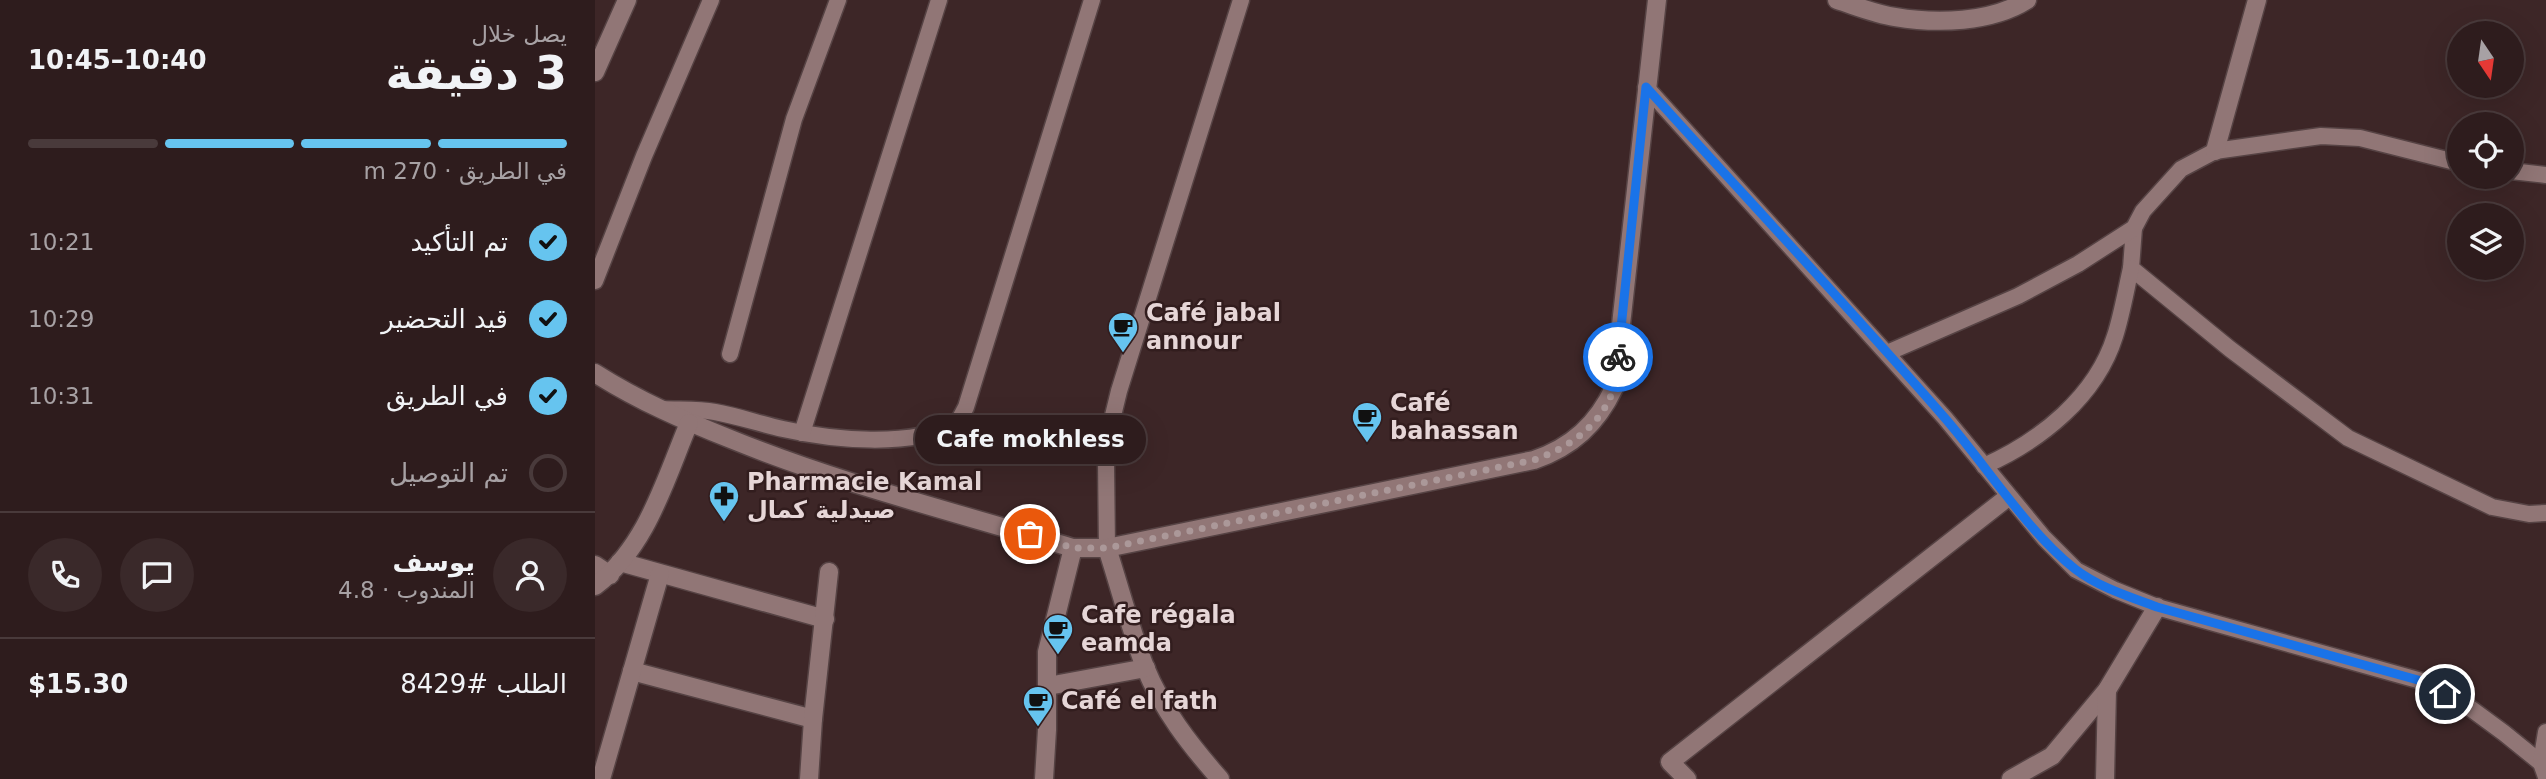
<!DOCTYPE html>
<html lang="ar">
<head>
<meta charset="utf-8">
<style>
  body { margin:0; font-family:"DejaVu Sans",Cairo,sans-serif; background:#3a292a; color:#f1f3f6; direction:rtl; height:100vh; display:flex; flex-direction:column; font-size:26px; white-space:nowrap }
  * { box-sizing:border-box; margin:0 }
  p { font-size:23px; color:#a7a1a4 }
  .icon { flex:none; width:38px; height:38px; fill:none; stroke:currentColor; stroke-width:2; stroke-linecap:round; stroke-linejoin:round }
  .map { position:relative; flex:1; overflow:hidden; direction:ltr }
  .panel { display:flex; flex-direction:column; background:#2e1c1d; width:595px }
  .panel>* { flex:none }
  .needle { width:46px; rotate:167deg }
  .buttons { position:absolute; left:1852px; top:21px; display:grid; gap:14px }
  .buttons a { display:grid; place-items:center; width:77px; height:77px; border-radius:50%; background:#2e1c1d; box-shadow:0 7px 28px #0002,0 0 0 2px #493a3b; font-size:35px }
  .pin { position:absolute; display:grid; place-items:center; width:60px; height:60px; color:#fff; margin:-30px; border:4px solid #fff; border-radius:50%; box-shadow:0 2px 7px #0007 }
  .courier { position:absolute; display:grid; place-items:center; width:70px; height:70px; margin:-35px; border:5px solid #1a73e8; border-radius:50%; background:#fff; color:#222; box-shadow:0 2px 9px #0007 }
  .bubble { position:absolute; height:49px; border-radius:24px; background:#2e1c1d; box-shadow:0 7px 28px #0002,0 0 0 2px #493a3b; font-size:23px; font-weight:800; line-height:49px; text-align:center; direction:rtl }
  .headline em { font-style:normal; font-weight:800 }
  .headline div { display:flex; flex-direction:column-reverse }
  .headline { display:flex; align-items:center; justify-content:space-between; height:119px; padding:0 28px }
  h1 { font-size:46px; font-weight:800; line-height:52px }
  .bar { display:grid; grid-template-columns:repeat(4,1fr); gap:10px 7px; align-content:center; height:84px; padding:0 28px }
  .bar i { height:9px; border-radius:5px; background:#493a3b }
  .bar .on { background:#66c4ef }
  .bar p { grid-column:span 4 }
  .line { display:flex; align-items:center; gap:18px; padding:0 28px; border-top:2px solid #493a3b }
  .line div { flex:1 }
  .round { display:grid; place-items:center; flex:none; width:74px; height:74px; border-radius:37px; background:#3a292a }
  ol { padding:0 28px; list-style:none }
  li { display:flex; align-items:center; gap:21px; height:77px }
  li p { margin-inline-start:auto }
  li .icon { padding:7px; border-radius:50%; background:#66c4ef; color:#111; stroke-width:4 }
  li:last-child { color:#a7a1a4 }
  li i { width:38px; height:38px; border:4px solid #493a3b; border-radius:50% }
  main { display:flex; flex:1; min-height:0 }
  .map>svg:first-child { display:block }
  .lines { fill:none; stroke-linecap:round; stroke-linejoin:round }
  .service-casing { stroke:#564344; stroke-width:19 }
  .pedestrian-casing { stroke:#564344; stroke-width:21 }
  .minor-casing { stroke:#564344; stroke-width:21 }
  .service { stroke:#917676; stroke-width:16 }
  .pedestrian { stroke:#917676; stroke-width:18 }
  .minor { stroke:#917676; stroke-width:18 }
  .done { stroke:#ab9899; stroke-width:7; stroke-dasharray:0 12.6 }
  .route { stroke:#1a73e8; stroke-width:9 }
  .labels { text-anchor:middle; stroke-width:5; stroke-linejoin:round; paint-order:stroke }
  .poi-label { font-size:24px; font-weight:bold; fill:#e6d6d7; stroke:#321d1e; text-anchor:start }
</style>
</head>
<body>
<main>
<div class="map">
<svg width="1951" height="779" viewBox="0 0 1951 779">
  <rect width="100%" height="100%" fill="#3d2627"/>
  <g class="lines">
    <g class="service-casing">
      <g id="service">
        <path d="M1051,87l299,331 99,120 32,32 39,20 42,17 268,75 41,23 38,28 37,30 5,14"/>
        <path d="M1916,171l35,4"/>
        <path d="M1539,228l-3,40 99,81 118,89 144,69 37,7 17,-1"/>
        <path d="M0,281l49,-125 67,-156"/>
        <path d="M1292,353l131,-57 60,-32 56,-36 9,-17 38,-42 34,-18 106,-15 39,2 99,25"/>
        <path d="M135,354l64,-235 44,-119"/>
        <path d="M67,409c18,1 36,0 53,3 23,4 45,12 68,17 49,11 127,19 174,-5l9,-17 126,-407"/>
        <path d="M207,433l137,-433"/>
        <path d="M1389,466c56,-25 112,-69 131,-130 7,-22 11,-46 16,-68"/>
        <path d="M512,548l-1,-85 4,-35 9,-37 122,-391"/>
        <path d="M1946,763l5,-31"/>
      </g>
    </g>
    <g class="pedestrian-casing">
      <g id="pedestrian">
        <path d="M1092,779l-17,-17 338,-265"/>
        <path d="M1416,779l41,-23 55,-66 50,-83"/>
        <path d="M1510,779l2,-89"/>
      </g>
    </g>
    <g class="minor-casing">
      <g id="minor">
        <path d="M1242,0c19,6 38,14 58,17 41,7 96,6 132,-17"/>
        <path d="M0,72l32,-72"/>
        <path d="M1620,151l42,-151"/>
        <path d="M0,373c44,28 90,48 138,67 111,45 226,73 340,108h34l427,-88c38,-13 63,-36 80,-72l43,-388"/>
        <path d="M512,548c13,40 23,80 38,119 17,42 45,78 75,112"/>
        <path d="M25,562l205,57"/>
        <path d="M0,565l15,10"/>
        <path d="M0,586c52,-39 70,-106 94,-163"/>
        <path d="M37,671l181,48"/>
        <path d="M453,686l98,-18"/>
        <path d="M6,779l59,-205"/>
        <path d="M214,779l4,-60 16,-147"/>
        <path d="M449,779l3,-49v-78l26,-104"/>
      </g>
    </g>
    <use href="#service" class="service"/>
    <use href="#pedestrian" class="pedestrian"/>
    <use href="#minor" class="minor"/>
  </g>
  <g class="lines">
    <path class="done" d="M435,534l43,14h34l427,-88c34,-12 67,-34 79,-70 3,-10 3,-22 5,-33"/>
    <path class="route" d="M1023,357l28,-270c99,110 201,218 298,330 42,48 82,113 131,152 23,18 55,28 82,38l268,75 20,12"/>
  </g>
  <defs>
    <g id="cafe-pin" transform="scale(1.575)"><path d="M0 17L-7.5 6A9.5 9.5 0 1 1 7.5 6Z" fill="#66c4ef" stroke="#321d1e"/><path d="M-5.5-4.5H6V0H3Q3 3.5 0 3.5H-2.5Q-5.5 3.5-5.5 0ZM3-3.2v2h1.7v-2ZM-6 4.5H4V6H-6Z" fill="#111"/></g>
    <g id="pharmacy-pin" transform="scale(1.575)"><path d="M0 17L-7.5 6A9.5 9.5 0 1 1 7.5 6Z" fill="#66c4ef" stroke="#321d1e"/><path d="M-2-6h4v4h4v4h-4v4h-4v-4h-4v-4h4Z" fill="#111"/></g>
  </defs>
  <g fill-rule="evenodd">
    <use href="#cafe-pin" x="528" y="327"/>
    <use href="#cafe-pin" x="772" y="417"/>
    <use href="#pharmacy-pin" x="129" y="496"/>
    <use href="#cafe-pin" x="463" y="629"/>
    <use href="#cafe-pin" x="443" y="701"/>
  </g>
  <g class="labels">
    <g class="poi-label">
      <text x="551" y="321">Café jabal<tspan x="551" dy="28">annour</tspan></text>
      <text x="795" y="411">Café<tspan x="795" dy="28">bahassan</tspan></text>
      <text x="152" y="490">Pharmacie Kamal<tspan x="152" dy="28">صيدلية كمال</tspan></text>
      <text x="486" y="623">Cafe régala<tspan x="486" dy="28">eamda</tspan></text>
      <text x="466" y="709">Café el fath</text>
    </g>
  </g>
</svg>
<div class="buttons">
<a><svg class="needle" viewBox="-14 -14 28 28"><path d="M0-13l5 13h-10z" fill="#e53935"/><path d="M0 13l5-13h-10z" fill="#a7a1a4"/></svg></a>
<a><svg class="icon" aria-label="locate" viewBox="0 0 24 24"><circle cx="12" cy="12" r="6"/><path d="M12 2v4M12 18v4M2 12h4M18 12h4"/></svg></a>
<a><svg class="icon" aria-label="layers" viewBox="0 0 24 24"><path d="M12 4l9 5-9 5-9-5zM3 14l9 5 9-5"/></svg></a>
</div>
<div class="pin" style="left:435px;top:534px;background:#ea580c"><svg class="icon" aria-label="bag" viewBox="0 0 24 24"><path d="M5 8h14l-1 12H6zM9 8a3 3 0 0 1 6 0"/></svg></div>
<div class="pin" style="left:1850px;top:694px;background:#1f2937"><svg class="icon" aria-label="home" viewBox="0 0 24 24"><path d="M3 11l9-7 9 7M6 9v11h12V9"/></svg></div>
<div class="courier" style="left:1023px;top:357px"><svg class="icon" aria-label="bike" viewBox="0 0 24 24"><circle cx="6" cy="16" r="4"/><circle cx="18" cy="16" r="4"/><path d="M6 16l4-8h5l3 8M10 8l3 8H6M13 5h3"/></svg></div>
<div class="bubble" style="left:320px;top:415px;width:231px">Cafe mokhless</div>
</div>
<section class="panel">
<div class="headline"><div><h1>3 دقيقة</h1><p>يصل خلال</p></div><em>10:40–10:45</em></div>
<div class="bar"><i class="on"></i><i class="on"></i><i class="on"></i><i></i><p>في الطريق · 270 m</p></div>
<ol>
<li><svg class="icon" aria-label="check" viewBox="0 0 24 24"><path d="M5 12l5 5 9-10"/></svg>تم التأكيد<p>10:21</p></li>
<li><svg class="icon" aria-label="check" viewBox="0 0 24 24"><path d="M5 12l5 5 9-10"/></svg>قيد التحضير<p>10:29</p></li>
<li><svg class="icon" aria-label="check" viewBox="0 0 24 24"><path d="M5 12l5 5 9-10"/></svg>في الطريق<p>10:31</p></li>
<li><i></i>تم التوصيل</li>
</ol>
<div class="line" style="height:126px"><a class="round"><svg class="icon" aria-label="person" viewBox="0 0 24 24"><circle cx="12" cy="8" r="4"/><path d="M4 21q1-7 8-7t8 7"/></svg></a><div><b>يوسف</b><p>المندوب · 4.8</p></div><a class="round"><svg class="icon" aria-label="chat" viewBox="0 0 24 24"><path d="M4 5h16v11H9l-5 4z"/></svg></a><a class="round"><svg class="icon" aria-label="phone" viewBox="0 0 24 24"><path d="M5 4h4l2 5-3 2q2 4 5 5l2-3 5 2v4C11 20 4 13 5 4z"/></svg></a></div>
<div class="line" style="height:91px"><div>الطلب #8429</div><b>$15.30</b></div>
</section>
</main>
</body>
</html>
